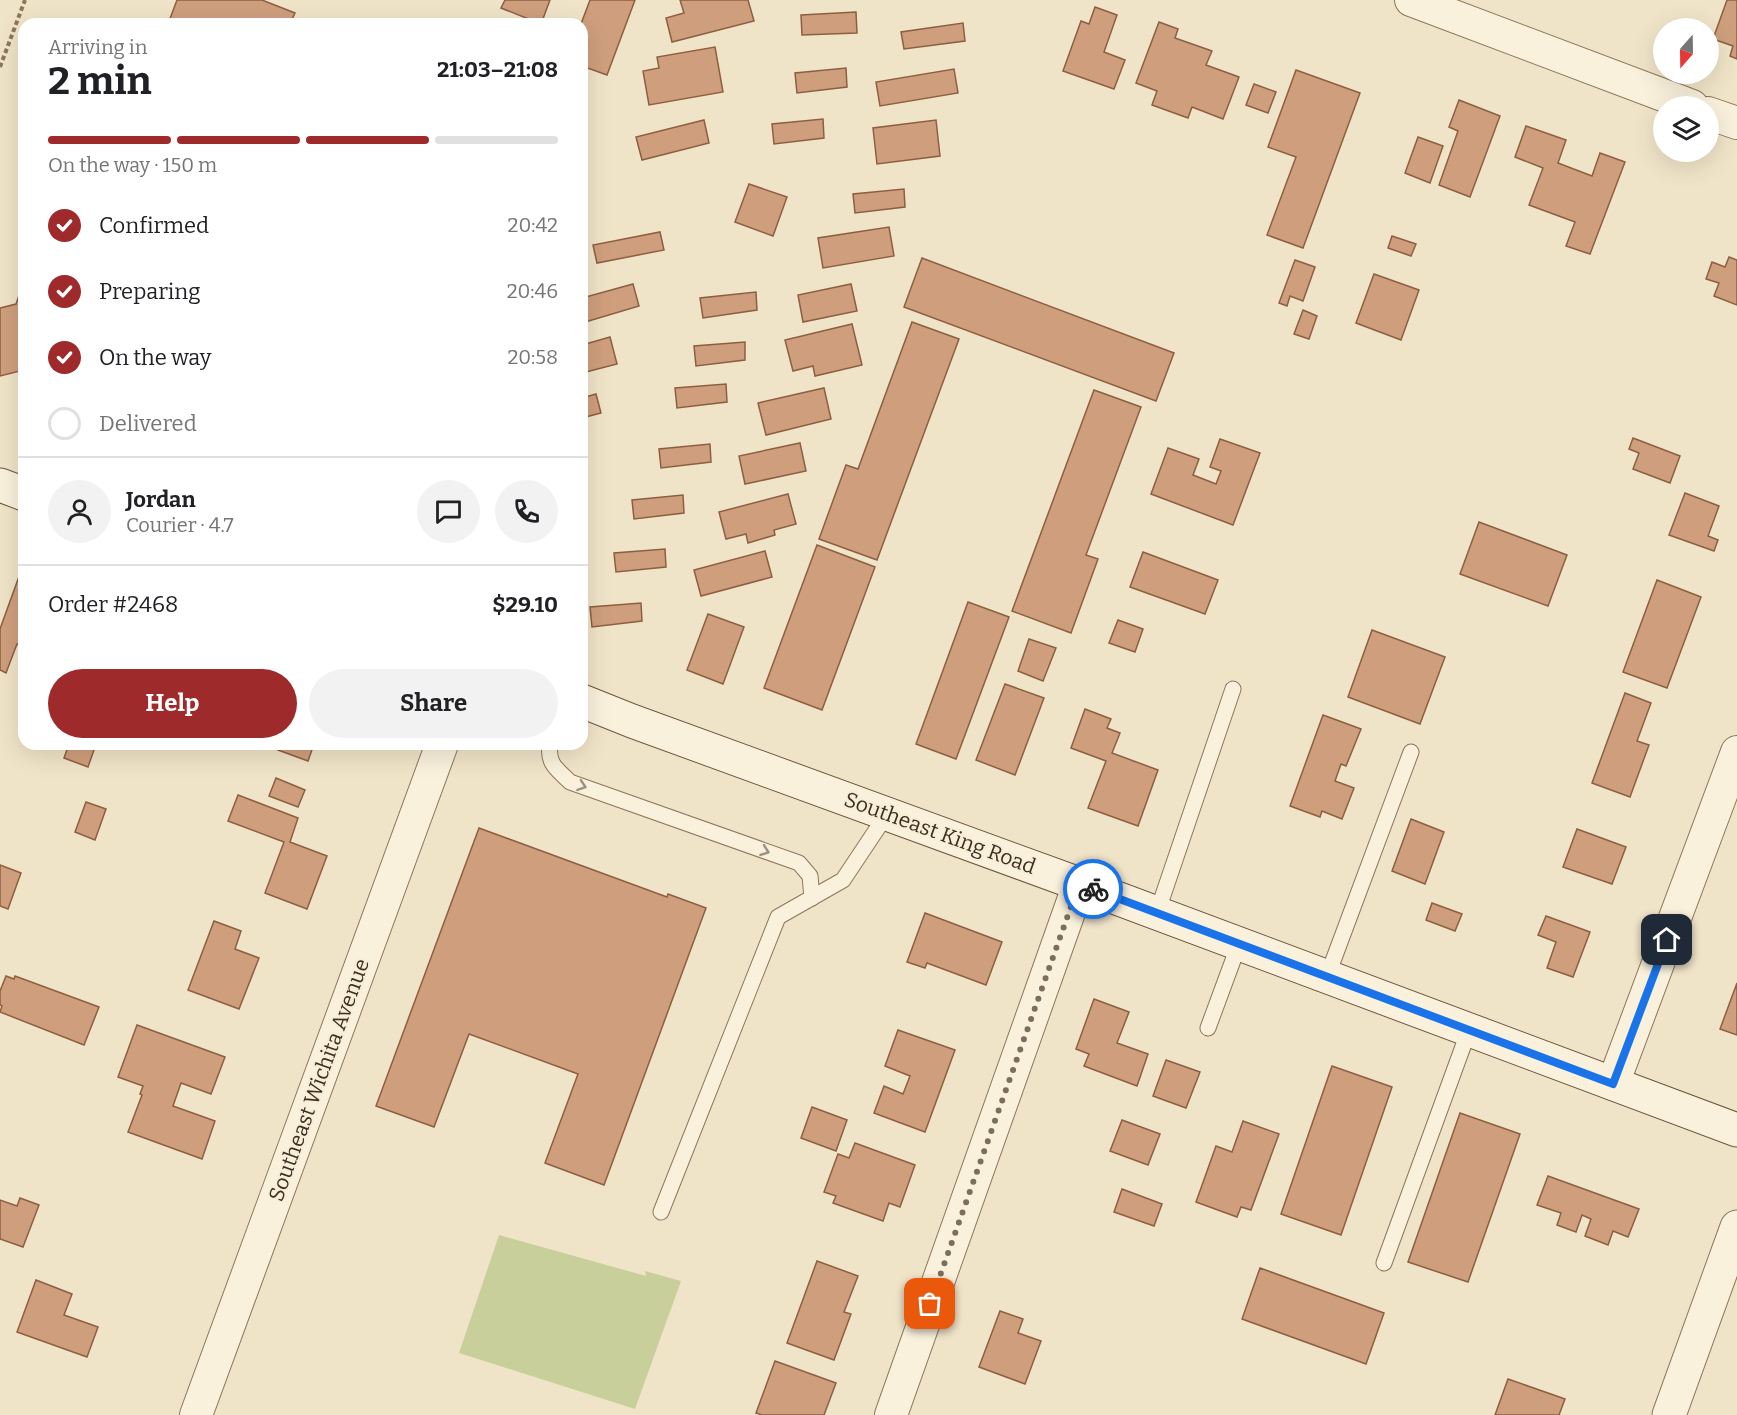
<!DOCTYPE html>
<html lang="en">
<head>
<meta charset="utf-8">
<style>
  body { margin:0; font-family:Bitter,serif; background:#f2f2f2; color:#202124; height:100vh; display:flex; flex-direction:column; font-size:22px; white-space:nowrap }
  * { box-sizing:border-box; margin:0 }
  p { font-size:20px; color:#757577 }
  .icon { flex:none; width:33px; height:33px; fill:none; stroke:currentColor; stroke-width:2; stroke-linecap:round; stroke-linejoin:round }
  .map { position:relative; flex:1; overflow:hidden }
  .drawer { position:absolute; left:18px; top:18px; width:570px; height:732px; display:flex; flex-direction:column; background:#fff; border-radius:18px; box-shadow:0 6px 24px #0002 }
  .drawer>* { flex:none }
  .needle { width:39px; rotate:200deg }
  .buttons { position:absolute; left:1653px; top:18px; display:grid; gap:12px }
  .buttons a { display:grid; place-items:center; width:66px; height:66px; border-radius:50%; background:#fff; box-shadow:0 6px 24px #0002; font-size:30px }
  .pin { position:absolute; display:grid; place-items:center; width:51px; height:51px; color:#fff; margin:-26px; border-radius:12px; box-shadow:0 3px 9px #0006 }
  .courier { position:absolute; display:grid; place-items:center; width:60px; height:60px; margin:-30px; border:4px solid #1a73e8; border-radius:50%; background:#fff; color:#222; box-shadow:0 2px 8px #0007 }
  .headline em { font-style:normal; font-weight:700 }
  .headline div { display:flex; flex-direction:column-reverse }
  .headline { display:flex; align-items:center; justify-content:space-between; height:102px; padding:0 30px }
  h1 { font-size:39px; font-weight:700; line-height:45px }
  .bar { display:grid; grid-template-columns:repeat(4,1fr); gap:9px 6px; align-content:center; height:72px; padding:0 30px }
  .bar i { height:8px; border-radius:4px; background:#e0e0e0 }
  .bar .on { background:#9e2a2b }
  .bar p { grid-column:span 4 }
  .line { display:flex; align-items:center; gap:15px; padding:0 30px; border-top:2px solid #e0e0e0 }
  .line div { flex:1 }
  .round { display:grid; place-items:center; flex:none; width:63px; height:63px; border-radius:32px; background:#f2f2f2 }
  ol { padding:0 30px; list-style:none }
  li { display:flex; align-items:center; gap:18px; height:66px }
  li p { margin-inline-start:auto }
  li .icon { padding:6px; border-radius:50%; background:#9e2a2b; color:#fff; stroke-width:4 }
  li:last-child { color:#757577 }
  li i { width:33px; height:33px; border:3px solid #e0e0e0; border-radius:50% }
  .cta { display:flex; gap:12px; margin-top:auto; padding:12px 30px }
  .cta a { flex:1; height:69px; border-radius:36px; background:#9e2a2b; color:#fff; font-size:24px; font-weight:700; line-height:69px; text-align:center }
  .cta a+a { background:#f2f2f2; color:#202124 }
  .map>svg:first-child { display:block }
  .green { fill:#c9cf9b }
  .building { fill:#cf9f7d; stroke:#8d5f41; stroke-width:1.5 }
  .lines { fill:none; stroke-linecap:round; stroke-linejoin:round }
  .service-casing { stroke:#8d765c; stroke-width:17 }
  .minor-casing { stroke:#8d765c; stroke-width:34 }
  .tertiary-casing { stroke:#8d765c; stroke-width:35 }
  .secondary-casing { stroke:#6f573f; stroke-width:35 }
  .path { stroke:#8d765c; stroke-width:4; stroke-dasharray:4.5 3; stroke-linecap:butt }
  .service { stroke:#faf1dc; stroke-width:15 }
  .minor { stroke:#faf1dc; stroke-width:32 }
  .tertiary { stroke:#faf1dc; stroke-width:33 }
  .secondary { stroke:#faf1dc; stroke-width:33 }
  .oneway { stroke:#9c907e }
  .done { stroke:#7c6e5b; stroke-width:6; stroke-dasharray:0 10.8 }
  .route { stroke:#1a73e8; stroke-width:8 }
  .labels { text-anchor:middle; stroke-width:4.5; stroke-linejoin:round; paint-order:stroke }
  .street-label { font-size:21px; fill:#3d2e20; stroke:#f7eed8 }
</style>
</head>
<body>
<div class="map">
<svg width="1737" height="1415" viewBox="0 0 1737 1415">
  <rect width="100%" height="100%" fill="#f0e4c8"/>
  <path class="green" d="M499,1235l147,41 -1,-5 36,10 -46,128 -176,-56z"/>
  <g class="building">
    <path d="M177,0h85l33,13 -5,11h-122z"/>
    <path d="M505,0h45l-9,24 -40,-16z"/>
    <path d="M590,0h45l-28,75 -25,-9 -1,-42z"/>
    <path d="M680,0h68l6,21 -82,21 -6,-24 18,-5z"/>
    <path d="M1727,0h10v59l-7,-3 3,-10 -20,-7z"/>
    <path d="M1095,7l22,8 -13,37 21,8 -11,29 -51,-18 18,-50 8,3z"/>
    <path d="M856,12l1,21 -55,2 -1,-20z"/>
    <path d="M1159,22l19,7 -3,9 37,13 -6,14 33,12 -16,42 -31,-12 -4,11 -36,-13 5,-14 -21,-8z"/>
    <path d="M963,23l2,18 -61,8 -3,-17z"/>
    <path d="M715,47l8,45 -74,13 -6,-34 16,-3 -2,-11z"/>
    <path d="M846,68l1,19 -50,6 -2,-20z"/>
    <path d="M954,69l4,24 -78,13 -4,-24z"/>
    <path d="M1296,70l64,23 -57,155 -36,-13 29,-78 -28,-10z"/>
    <path d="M1254,84l22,8 -8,21 -22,-8z"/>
    <path d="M1459,100l41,16 -30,81 -31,-12 19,-54 -9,-4z"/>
    <path d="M823,119l1,19 -50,6 -2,-20z"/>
    <path d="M704,120l5,23 -67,17 -6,-23z"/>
    <path d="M936,120l4,36 -63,8 -4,-36z"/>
    <path d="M1526,126l40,14 -8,23 34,13 8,-23 25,9 -35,92 -24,-8 9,-24 -46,-17 14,-37 -28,-11z"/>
    <path d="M1418,137l25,9 -13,37 -25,-10z"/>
    <path d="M749,184l38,13 -14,39 -38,-14z"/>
    <path d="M904,189l1,18 -50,6 -2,-19z"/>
    <path d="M889,227l5,29 -71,12 -5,-30z"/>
    <path d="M660,232l4,18 -67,13 -4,-18z"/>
    <path d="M1392,236l24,8 -5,12 -23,-8z"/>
    <path d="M1729,257l8,3v45l-23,-9 5,-13 -13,-4 6,-17 13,5z"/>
    <path d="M922,258l252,95 -18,48 -252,-94z"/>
    <path d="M1295,260l20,7 -12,34 -13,-5 -3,10 -8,-3z"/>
    <path d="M1374,274l45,16 -18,50 -45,-17z"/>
    <path d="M24,281v89l-24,6v-68l16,-4z"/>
    <path d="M633,284l6,22 -57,17v-25z"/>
    <path d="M851,284l6,27 -54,11 -5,-27z"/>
    <path d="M756,292l1,18 -54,8 -3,-20z"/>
    <path d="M1303,310l14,6 -8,23 -15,-5z"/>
    <path d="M912,322l47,17 -82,221 -58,-21 27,-74 12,4z"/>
    <path d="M852,324l10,41 -47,11 -2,-10 -20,5 -8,-31z"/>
    <path d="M610,337l7,27 -35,9v-28z"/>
    <path d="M745,342v18l-49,6 -2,-20z"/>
    <path d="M726,384l1,18 -50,6 -2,-20z"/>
    <path d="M824,388l7,31 -65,16 -8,-32z"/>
    <path d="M1094,390l47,17 -55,148 12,4 -27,74 -59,-22z"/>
    <path d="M596,394l5,19 -19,5v-20z"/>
    <path d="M1633,438l47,18 -10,27 -37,-14 6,-16 -10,-4z"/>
    <path d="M1220,439l40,14 -27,72 -82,-31 17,-46 31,11 -6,16 23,9 5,-13 -11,-4z"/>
    <path d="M800,443l6,28 -61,13 -6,-28z"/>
    <path d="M710,444l1,18 -50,6 -2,-19z"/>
    <path d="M1685,493l34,13 -11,30 10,4 -4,11 -45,-16z"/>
    <path d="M788,494l8,30 -22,6 1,5 -27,8 -2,-9 -20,5 -7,-27z"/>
    <path d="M683,495l1,18 -50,6 -2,-19z"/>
    <path d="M1479,522l88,33 -19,51 -88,-32z"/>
    <path d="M817,545l58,22 -53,143 -58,-22z"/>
    <path d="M665,549l1,18 -50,5 -2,-19z"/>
    <path d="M765,551l7,26 -71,19 -7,-26z"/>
    <path d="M1143,552l75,28 -13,34 -75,-27z"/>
    <path d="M21,571l3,1v75l-7,-3 -11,29 -6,-3v-41z"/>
    <path d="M1657,580l44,17 -34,91 -44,-16z"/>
    <path d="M968,602l41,15 -53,142 -40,-15z"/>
    <path d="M641,603l1,18 -50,6 -2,-20z"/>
    <path d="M708,614l36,13 -21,57 -36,-14z"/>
    <path d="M1118,620l25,9 -8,23 -26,-9z"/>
    <path d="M1372,630l73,27 -25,67 -72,-27z"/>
    <path d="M1029,639l27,9 -13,33 -25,-10z"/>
    <path d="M1005,684l39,14 -29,77 -39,-15z"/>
    <path d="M1625,693l26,10 -14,38 12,4 -19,52 -38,-14z"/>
    <path d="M1085,709l26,10 -4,9 13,5 -8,20 46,17 -20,56 -50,-18 18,-47 -35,-13z"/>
    <path d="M1323,715l38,14 -15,37 -5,-2 -6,17 19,7 -12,31 -20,-8 -2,6 -30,-11z"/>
    <path d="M69,744h27l-8,23 -24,-9z"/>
    <path d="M281,744h33l-6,17 -30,-11z"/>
    <path d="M276,778l29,12 -7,17 -29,-11z"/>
    <path d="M238,795l60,23 -8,24 37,14 -20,53 -42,-16 19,-51 -56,-21z"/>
    <path d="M86,802l20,7 -11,31 -20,-8z"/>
    <path d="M1411,819l33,13 -19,52 -33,-13z"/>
    <path d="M479,828l188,69 1,-3 38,14 -102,277 -59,-22 33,-89 -109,-40 -35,93 -58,-21z"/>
    <path d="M1577,829l49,18 -14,37 -49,-17z"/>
    <path d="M0,865l21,8 -13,36 -8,-3z"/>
    <path d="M1432,903l30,11 -7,17 -29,-11z"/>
    <path d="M925,913l77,29 -16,43 -59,-22 -2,5 -18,-6z"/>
    <path d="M1546,916l44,16 -17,45 -26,-9 9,-26 -18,-7z"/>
    <path d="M214,921l27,10 -6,18 24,9 -20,51 -51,-19z"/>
    <path d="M6,976l8,3 1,-3 84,31 -15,38 -84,-33 2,-6 -2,-1v-14z"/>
    <path d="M1737,983v52l-17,-6z"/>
    <path d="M1094,999l35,13 -12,31 31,11 -11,32 -53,-20 5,-12 -13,-5z"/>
    <path d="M137,1025l88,32 -14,37 -30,-11 -8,23 42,15 -13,38 -74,-27 14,-37 -2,-1 3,-8 -25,-9z"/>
    <path d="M898,1030l57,20 -30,82 -51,-19 10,-27 19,8 7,-18 -25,-10z"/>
    <path d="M1166,1060l34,12 -14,36 -33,-12z"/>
    <path d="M1332,1066l60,21 -51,148 -60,-21z"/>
    <path d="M812,1107l35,13 -11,31 -35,-13z"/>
    <path d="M1460,1113l60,21 -52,148 -60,-20z"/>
    <path d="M1122,1120l38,14 -12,31 -38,-14z"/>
    <path d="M1243,1121l36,13 -28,76 -10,-3 -4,10 -41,-15 20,-56 16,6z"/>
    <path d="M855,1143l60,22 -15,42 -11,-4 -6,18 -50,-18 3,-7 -12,-4 14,-38 11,4z"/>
    <path d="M1548,1176l91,33 -11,28 -15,-6 -5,14 -23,-9 6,-17 -9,-4 -6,17 -19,-7 4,-12 -24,-8z"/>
    <path d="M1122,1189l40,15 -8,22 -40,-14z"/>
    <path d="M20,1198l19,7 -16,42 -23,-8v-39l17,6z"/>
    <path d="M817,1261l41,15 -14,36 7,2 -17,46 -47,-17z"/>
    <path d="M1260,1268l124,45 -18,51 -124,-45z"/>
    <path d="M36,1280l36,14 -8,21 34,12 -11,30 -70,-25z"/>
    <path d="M1000,1311l23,8 -5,14 23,8 -16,43 -46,-17z"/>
    <path d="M775,1361l61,22 -12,32h-62l-6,-2z"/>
    <path d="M1508,1379l57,20 -6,16h-64z"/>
  </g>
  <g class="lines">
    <g class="service-casing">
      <g id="service">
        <path d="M550,744c-3,20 7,25 20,38l229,81 11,13 2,22"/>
        <path d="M1157,913l76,-224"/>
        <path d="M1327,977l84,-225"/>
        <path d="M1208,1028l31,-84"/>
        <path d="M661,1212l117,-295 65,-37 44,-66"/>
        <path d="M1384,1263l85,-233"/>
      </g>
    </g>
    <g class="minor-casing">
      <g id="minor">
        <path d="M1411,0l281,106"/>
        <path d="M1708,113l29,10"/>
        <path d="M1613,1084l124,-332"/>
        <path d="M196,1415l246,-671"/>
        <path d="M891,1415l188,-531"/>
      </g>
    </g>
    <g class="tertiary-casing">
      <path id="tertiary" d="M1669,1415l68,-188"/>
    </g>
    <g class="secondary-casing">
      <g id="secondary">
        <path d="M0,485l24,9"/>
        <path d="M582,701l50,20 447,163 658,246"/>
      </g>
    </g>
    <path class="path" d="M0,67l25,-67"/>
    <use href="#service" class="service"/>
    <use href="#minor" class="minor"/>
    <use href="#tertiary" class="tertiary"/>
    <use href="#secondary" class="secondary"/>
  </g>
  <defs><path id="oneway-chevron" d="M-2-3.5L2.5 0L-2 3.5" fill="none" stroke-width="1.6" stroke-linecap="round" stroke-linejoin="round" transform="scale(1.5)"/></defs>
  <g class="oneway">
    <use href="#oneway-chevron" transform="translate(582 786) rotate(19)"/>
    <use href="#oneway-chevron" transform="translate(765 851) rotate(20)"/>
  </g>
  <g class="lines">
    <path class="done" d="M930,1304l149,-420 14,5"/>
    <path class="route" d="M1093,889l520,195 54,-144"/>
  </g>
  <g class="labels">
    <g class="street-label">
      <text transform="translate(940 833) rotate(20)" y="7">Southeast King Road</text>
      <text transform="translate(319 1080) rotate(-70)" y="7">Southeast Wichita Avenue</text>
    </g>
  </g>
</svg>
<div class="buttons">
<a><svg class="needle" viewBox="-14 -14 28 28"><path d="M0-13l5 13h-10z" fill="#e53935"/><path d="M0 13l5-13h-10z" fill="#757577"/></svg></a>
<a><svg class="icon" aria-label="layers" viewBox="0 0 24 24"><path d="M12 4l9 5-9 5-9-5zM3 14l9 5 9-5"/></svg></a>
</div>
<div class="pin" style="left:930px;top:1304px;background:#ea580c"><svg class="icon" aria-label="bag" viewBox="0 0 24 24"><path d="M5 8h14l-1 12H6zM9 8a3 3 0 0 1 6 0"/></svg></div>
<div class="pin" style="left:1667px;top:940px;background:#1f2937"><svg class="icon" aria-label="home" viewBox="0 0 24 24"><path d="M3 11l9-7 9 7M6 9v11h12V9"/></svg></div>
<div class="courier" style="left:1093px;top:889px"><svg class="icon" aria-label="bike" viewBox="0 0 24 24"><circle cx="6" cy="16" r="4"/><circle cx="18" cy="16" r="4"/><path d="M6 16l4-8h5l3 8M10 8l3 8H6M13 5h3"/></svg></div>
<section class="drawer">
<div class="headline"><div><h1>2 min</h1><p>Arriving in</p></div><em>21:03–21:08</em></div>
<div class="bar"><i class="on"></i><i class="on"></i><i class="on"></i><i></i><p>On the way · 150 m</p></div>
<ol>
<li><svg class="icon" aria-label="check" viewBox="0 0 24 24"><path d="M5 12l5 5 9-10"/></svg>Confirmed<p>20:42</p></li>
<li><svg class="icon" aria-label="check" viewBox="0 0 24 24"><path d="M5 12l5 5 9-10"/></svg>Preparing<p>20:46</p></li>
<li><svg class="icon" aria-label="check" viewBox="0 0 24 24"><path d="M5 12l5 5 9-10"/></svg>On the way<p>20:58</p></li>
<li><i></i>Delivered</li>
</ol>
<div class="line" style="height:108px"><a class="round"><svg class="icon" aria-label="person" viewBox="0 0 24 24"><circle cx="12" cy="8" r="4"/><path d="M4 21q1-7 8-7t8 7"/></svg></a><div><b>Jordan</b><p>Courier · 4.7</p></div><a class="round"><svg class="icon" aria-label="chat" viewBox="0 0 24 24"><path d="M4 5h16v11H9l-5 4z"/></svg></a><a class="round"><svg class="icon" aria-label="phone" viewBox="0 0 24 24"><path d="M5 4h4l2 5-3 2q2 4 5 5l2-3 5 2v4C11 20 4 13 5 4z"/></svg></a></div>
<div class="line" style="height:78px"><div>Order #2468</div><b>$29.10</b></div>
<div class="cta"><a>Help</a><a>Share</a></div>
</section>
</div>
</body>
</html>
